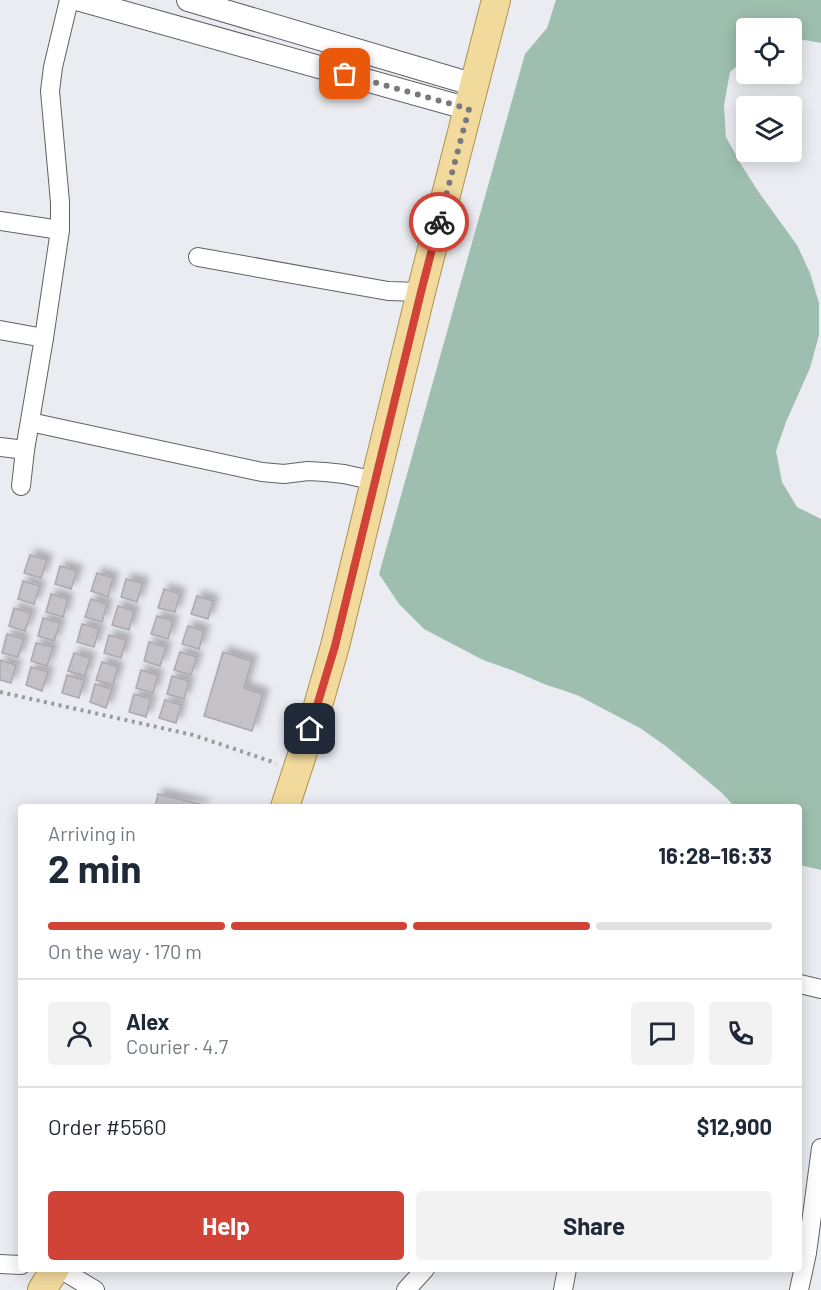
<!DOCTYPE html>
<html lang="en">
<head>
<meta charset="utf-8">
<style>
  body { margin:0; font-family:Barlow,sans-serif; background:#f2f2f3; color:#1f2937; height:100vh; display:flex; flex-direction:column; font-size:22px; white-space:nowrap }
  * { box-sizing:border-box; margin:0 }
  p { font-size:20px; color:#747a83 }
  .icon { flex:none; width:33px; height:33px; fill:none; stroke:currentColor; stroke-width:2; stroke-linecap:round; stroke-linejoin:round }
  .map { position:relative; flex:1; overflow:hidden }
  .panel { position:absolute; left:18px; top:804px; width:784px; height:468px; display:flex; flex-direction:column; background:#fff; border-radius:6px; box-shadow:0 3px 15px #0003 }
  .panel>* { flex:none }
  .controls { position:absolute; left:736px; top:18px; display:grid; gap:12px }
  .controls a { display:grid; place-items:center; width:66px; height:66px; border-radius:6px; background:#fff; box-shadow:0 3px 15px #0003; font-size:30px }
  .pin { position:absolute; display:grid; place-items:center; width:51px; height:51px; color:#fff; margin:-26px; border-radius:12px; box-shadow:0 3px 9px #0006 }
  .courier { position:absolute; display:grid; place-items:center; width:60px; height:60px; margin:-30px; border:4px solid #d14336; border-radius:50%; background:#fff; color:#222; box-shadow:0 2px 8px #0007 }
  .headline em { font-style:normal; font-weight:700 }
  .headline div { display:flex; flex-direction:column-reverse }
  .headline { display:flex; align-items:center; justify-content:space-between; height:102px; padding:0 30px }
  h1 { font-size:39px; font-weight:700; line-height:45px }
  .bar { display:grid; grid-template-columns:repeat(4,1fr); gap:9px 6px; align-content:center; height:72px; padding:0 30px }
  .bar i { height:8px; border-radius:4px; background:#e0e1e3 }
  .bar .current { background:#d14336 }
  .bar p { grid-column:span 4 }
  .line { display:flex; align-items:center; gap:15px; padding:0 30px; border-top:2px solid #e0e1e3 }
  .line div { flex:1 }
  .round { display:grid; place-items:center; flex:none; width:63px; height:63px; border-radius:6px; background:#f2f2f3 }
  .action { display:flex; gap:12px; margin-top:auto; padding:12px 30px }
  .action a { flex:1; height:69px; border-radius:6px; background:#d14336; color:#fff; font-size:24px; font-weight:700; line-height:69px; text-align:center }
  .action a+a { background:#f2f2f3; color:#1f2937 }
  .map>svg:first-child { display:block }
  .forest { fill:#9ebfaf }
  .building { fill:#c4c2c7; stroke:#aba9ae; stroke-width:1.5; filter:url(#shadow) }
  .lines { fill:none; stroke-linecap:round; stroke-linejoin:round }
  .minor-casing { stroke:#616266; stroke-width:20 }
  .tertiary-casing { stroke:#616266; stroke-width:24 }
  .primary-casing { stroke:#ac9350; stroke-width:30 }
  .path { stroke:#9a9b9f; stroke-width:4; stroke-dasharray:3 4.5; stroke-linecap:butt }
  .minor { stroke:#fff; stroke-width:18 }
  .tertiary { stroke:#fff; stroke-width:22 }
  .primary { stroke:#f2da9d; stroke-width:28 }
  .done { stroke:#78797c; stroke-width:6; stroke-dasharray:0 10.8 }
  .route { stroke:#d14336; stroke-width:8 }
</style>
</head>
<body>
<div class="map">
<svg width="821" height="1290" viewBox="0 0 821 1290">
  <defs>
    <filter id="shadow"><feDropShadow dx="5.5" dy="-5.5" stdDeviation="3" flood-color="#0004"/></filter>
  </defs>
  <rect width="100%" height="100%" fill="#ebecf1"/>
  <path class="forest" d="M556,0h265v43l-16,-3 -13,1v-13h-45v30l-17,14 -6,33 2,32 16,29 18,28 37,51 13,28 9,30v32l-9,33 -24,54 -10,29 6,31 15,25 24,12v351l-21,-5v-58h-65l-13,-14 -55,-46 -27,-19 -63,-33 -33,-11 -30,-13 -31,-11 -59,-31 -25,-25 -20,-30 146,-520 22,-26z"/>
  <g class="building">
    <path d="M30,555l17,5 -6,18 -17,-5z"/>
    <path d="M60,566l17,5 -6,18 -16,-5z"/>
    <path d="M97,573l16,5 -5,19 -17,-6z"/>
    <path d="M126,579l17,4 -6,19 -16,-5z"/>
    <path d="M23,581l17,5 -6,18 -16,-5z"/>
    <path d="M164,589l16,5 -5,18 -17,-4z"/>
    <path d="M51,594l17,5 -5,18 -17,-5z"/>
    <path d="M197,596l16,5 -5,18 -17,-5z"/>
    <path d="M91,599l16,5 -5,18 -17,-5z"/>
    <path d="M118,606l16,5 -5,19 -17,-5z"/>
    <path d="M14,608l17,5 -6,18 -16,-5z"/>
    <path d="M157,616l16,5 -5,18 -17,-5z"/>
    <path d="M43,618l17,5 -6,18 -16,-5z"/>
    <path d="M82,624l17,5 -5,18 -17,-5z"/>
    <path d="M188,626l16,5 -5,18 -17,-5z"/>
    <path d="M7,634l17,5 -6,18 -16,-4z"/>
    <path d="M109,635l17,5 -5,18 -17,-5z"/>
    <path d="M149,642l17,5 -6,19 -16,-5z"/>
    <path d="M36,643l17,4 -6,19 -16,-5z"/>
    <path d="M180,652l17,5 -6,18 -17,-5z"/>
    <path d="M223,652l29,9 -8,27 19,6 -11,37 -48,-15z"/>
    <path d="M74,653l16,5 -5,18 -17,-5z"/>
    <path d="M0,660l16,5 -5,18 -11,-3z"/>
    <path d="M102,662l16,5 -5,18 -17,-5z"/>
    <path d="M31,667l17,5 -6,19 -16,-6z"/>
    <path d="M141,670l17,5 -5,18 -17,-5z"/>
    <path d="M67,675l17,5 -5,18 -17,-5z"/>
    <path d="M172,676l17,5 -5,18 -17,-5z"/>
    <path d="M95,684l17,5 -6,19 -16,-6z"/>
    <path d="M134,694l17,5 -5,18 -17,-5z"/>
    <path d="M165,700l16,5 -5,18 -17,-5z"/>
    <path d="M158,794l46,11 -1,2h-48z"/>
  </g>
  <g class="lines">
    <g class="minor-casing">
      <g id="minor">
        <path d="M0,221l60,9"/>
        <path d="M198,257l190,34 33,1"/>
        <path d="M0,330l44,8"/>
        <path d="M30,422l232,50 22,2 24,-3 17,1 19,2 31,7"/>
        <path d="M0,447l25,3"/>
        <path d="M21,486l4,-36 19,-112 16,-108v-28l-10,-111 3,-24 16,-67"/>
        <path d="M800,984l21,5"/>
        <path d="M0,1264l21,1"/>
        <path d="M60,1269l35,21"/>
        <path d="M406,1290l19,-21"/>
        <path d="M563,1290l4,-21"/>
        <path d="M799,1290l8,-37 14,-105"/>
      </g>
    </g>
    <g class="tertiary-casing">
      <g id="tertiary">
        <path d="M80,0l389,109"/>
        <path d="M188,0l287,85"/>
      </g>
    </g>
    <g class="primary-casing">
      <g id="primary">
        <path d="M285,807l32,-98 18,-63 86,-354 75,-292"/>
        <path d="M42,1290l13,-21"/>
      </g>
    </g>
    <path class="path" d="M0,692l193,43 83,28"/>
    <use href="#minor" class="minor"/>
    <use href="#tertiary" class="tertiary"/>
    <use href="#primary" class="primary"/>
  </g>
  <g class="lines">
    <path class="done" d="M345,74l124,35 -30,113"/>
    <path class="route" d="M310,729l25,-83 86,-354 18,-70"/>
  </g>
</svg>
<div class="controls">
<a><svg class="icon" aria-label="locate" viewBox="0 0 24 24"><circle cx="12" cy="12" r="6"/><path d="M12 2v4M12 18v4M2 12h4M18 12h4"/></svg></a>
<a><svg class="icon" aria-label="layers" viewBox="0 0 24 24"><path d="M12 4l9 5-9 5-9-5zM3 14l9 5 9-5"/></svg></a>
</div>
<div class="pin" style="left:345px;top:74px;background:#ea580c"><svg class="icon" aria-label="bag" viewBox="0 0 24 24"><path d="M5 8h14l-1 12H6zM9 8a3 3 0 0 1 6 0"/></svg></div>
<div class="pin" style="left:310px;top:729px;background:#1f2937"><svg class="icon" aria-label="home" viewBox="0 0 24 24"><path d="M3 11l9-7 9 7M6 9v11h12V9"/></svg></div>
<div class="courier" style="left:439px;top:222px"><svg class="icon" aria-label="bike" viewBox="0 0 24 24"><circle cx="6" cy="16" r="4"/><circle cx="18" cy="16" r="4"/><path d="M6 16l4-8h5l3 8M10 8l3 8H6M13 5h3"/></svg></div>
<section class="panel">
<div class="headline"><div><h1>2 min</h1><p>Arriving in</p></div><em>16:28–16:33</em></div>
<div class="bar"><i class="current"></i><i class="current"></i><i class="current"></i><i></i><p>On the way · 170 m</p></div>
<div class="line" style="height:108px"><a class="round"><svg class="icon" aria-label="person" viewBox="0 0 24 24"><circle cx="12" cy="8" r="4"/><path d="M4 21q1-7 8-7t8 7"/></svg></a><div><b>Alex</b><p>Courier · 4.7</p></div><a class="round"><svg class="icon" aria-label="chat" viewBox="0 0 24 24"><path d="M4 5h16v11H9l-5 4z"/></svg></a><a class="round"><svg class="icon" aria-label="phone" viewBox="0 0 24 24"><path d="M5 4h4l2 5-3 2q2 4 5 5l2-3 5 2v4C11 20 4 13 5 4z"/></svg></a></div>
<div class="line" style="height:78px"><div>Order #5560</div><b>$12,900</b></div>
<div class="action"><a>Help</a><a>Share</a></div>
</section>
</div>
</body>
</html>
